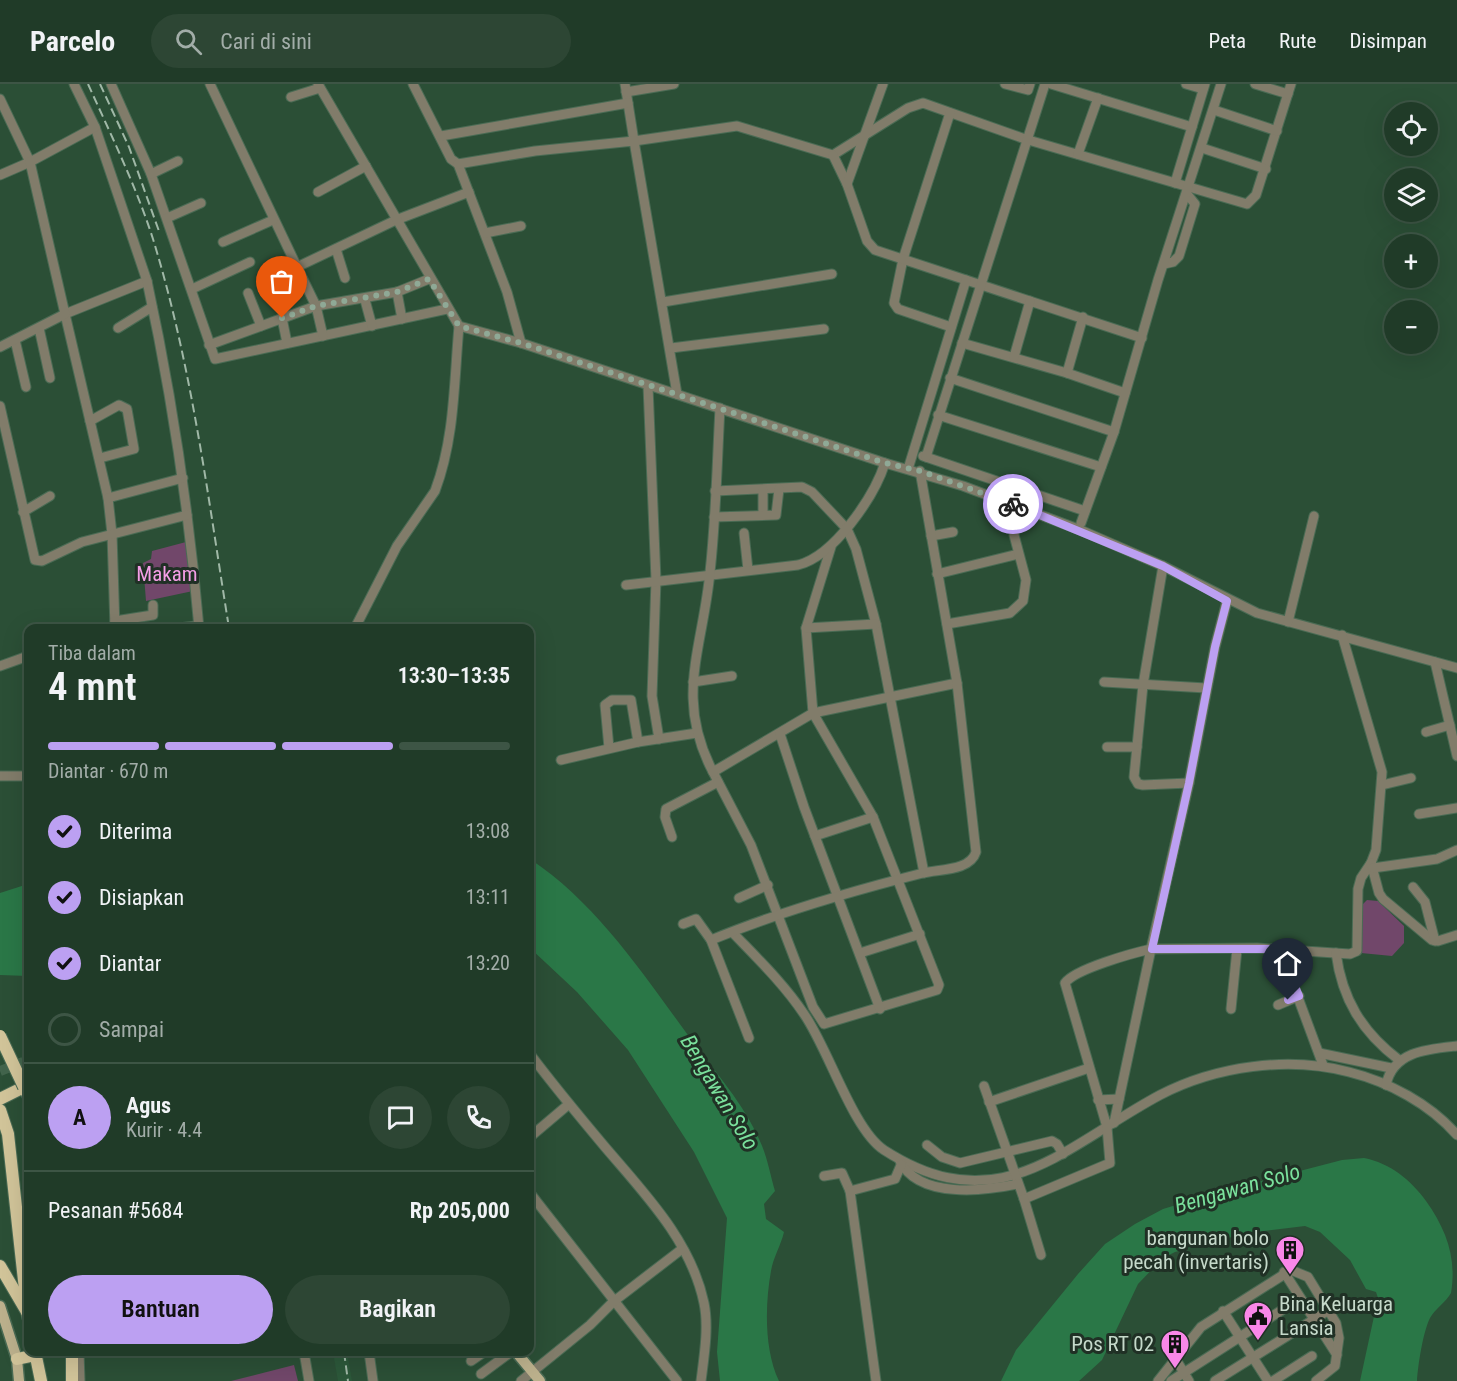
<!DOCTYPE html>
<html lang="id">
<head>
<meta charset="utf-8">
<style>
  body { margin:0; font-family:"Roboto Condensed",sans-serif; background:#2d4634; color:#f1f3f6; height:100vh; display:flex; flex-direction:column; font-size:22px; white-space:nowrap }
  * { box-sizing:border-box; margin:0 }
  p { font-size:20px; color:#a2ada8 }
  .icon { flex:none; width:33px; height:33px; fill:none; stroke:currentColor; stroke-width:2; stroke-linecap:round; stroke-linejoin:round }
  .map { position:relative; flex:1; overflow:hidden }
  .side { position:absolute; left:24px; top:540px; width:510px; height:732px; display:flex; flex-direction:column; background:#203b28; border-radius:12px; box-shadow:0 6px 24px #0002,0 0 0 2px #3d5545 }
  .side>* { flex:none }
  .buttons { position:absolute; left:1384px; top:18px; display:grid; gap:12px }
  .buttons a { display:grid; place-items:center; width:54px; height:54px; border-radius:50%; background:#203b28; box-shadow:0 6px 24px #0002,0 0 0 2px #3d5545; font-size:30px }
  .pin { position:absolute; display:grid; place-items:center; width:51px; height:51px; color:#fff; margin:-62px -26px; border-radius:50% 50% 50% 0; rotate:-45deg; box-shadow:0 0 6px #0007 }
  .pin .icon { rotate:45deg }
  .courier { position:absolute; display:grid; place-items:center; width:60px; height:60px; margin:-30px; border:4px solid #bca0f2; border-radius:50%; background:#fff; color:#222; box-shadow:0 2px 8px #0007 }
  .summary em { font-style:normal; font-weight:600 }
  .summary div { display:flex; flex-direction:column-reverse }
  .summary { display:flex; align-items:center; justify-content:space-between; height:102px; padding:0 24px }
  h1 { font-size:39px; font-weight:600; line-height:45px }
  .bar { display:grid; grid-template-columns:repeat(4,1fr); gap:9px 6px; align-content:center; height:72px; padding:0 24px }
  .bar i { height:8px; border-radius:4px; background:#3d5545 }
  .bar .selected { background:#bca0f2 }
  .bar p { grid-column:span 4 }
  .line { display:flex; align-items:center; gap:15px; padding:0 24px; border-top:2px solid #3d5545 }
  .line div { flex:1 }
  .round { display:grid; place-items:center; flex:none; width:63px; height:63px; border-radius:32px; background:#2d4634 }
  ol { padding:0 24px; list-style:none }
  li { display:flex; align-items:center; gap:18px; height:66px }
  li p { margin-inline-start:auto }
  li .icon { padding:6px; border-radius:50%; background:#bca0f2; color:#111; stroke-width:4 }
  li:last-child { color:#a2ada8 }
  li i { width:33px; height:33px; border:3px solid #3d5545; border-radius:50% }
  .cta { display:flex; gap:12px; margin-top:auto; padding:12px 24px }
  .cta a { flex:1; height:69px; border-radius:36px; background:#bca0f2; color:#111; font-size:24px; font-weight:600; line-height:69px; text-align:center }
  .cta a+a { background:#2d4634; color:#f1f3f6 }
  header { display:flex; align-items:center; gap:36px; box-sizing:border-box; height:84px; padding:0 30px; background:#203b28; border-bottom:2px solid #3d5545 }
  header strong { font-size:28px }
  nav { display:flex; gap:33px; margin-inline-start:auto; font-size:21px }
  .search { width:420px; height:54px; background:#2d4634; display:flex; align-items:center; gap:15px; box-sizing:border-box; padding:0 21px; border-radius:33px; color:#a2ada8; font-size:22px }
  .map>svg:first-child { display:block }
  .built { fill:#2c583a }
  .green { fill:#71476a }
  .water { fill:#2a7747 }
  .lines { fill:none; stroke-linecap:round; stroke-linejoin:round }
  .major-tunnel { stroke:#42644c; stroke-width:10; stroke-dasharray:10 5; stroke-linecap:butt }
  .minor-casing { stroke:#4a6b54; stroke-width:11 }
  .major-casing { stroke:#4a6b54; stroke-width:13 }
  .highway-casing { stroke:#4a6b54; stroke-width:14 }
  .minor { stroke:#817c6a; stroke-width:9 }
  .major { stroke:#bbb08c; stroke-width:10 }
  .highway { stroke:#d1c499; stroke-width:12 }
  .rail { stroke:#a0b8a7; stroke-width:2; stroke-dasharray:9 4.5; stroke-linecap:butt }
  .highway-bridge-casing { stroke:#4a6b54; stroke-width:14; stroke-linecap:butt }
  .highway-bridge { stroke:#d1c499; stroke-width:12 }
  .done { stroke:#8fa996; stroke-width:6; stroke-dasharray:0 10.8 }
  .route { stroke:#bca0f2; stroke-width:8 }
  .labels { text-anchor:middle; stroke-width:6; stroke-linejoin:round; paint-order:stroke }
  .park-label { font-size:21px; fill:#f49ee6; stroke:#203025 }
  .poi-label { font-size:21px; fill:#c5d9ca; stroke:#203025; text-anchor:end }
  .water-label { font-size:22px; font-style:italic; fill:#7ae09c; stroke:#203025 }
</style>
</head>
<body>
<header>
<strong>Parcelo</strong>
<div class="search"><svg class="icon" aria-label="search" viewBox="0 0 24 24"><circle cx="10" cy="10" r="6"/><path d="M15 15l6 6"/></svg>Cari di sini</div>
<nav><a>Peta</a><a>Rute</a><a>Disimpan</a></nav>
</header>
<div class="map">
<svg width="1457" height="1297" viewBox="0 0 1457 1297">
  <rect width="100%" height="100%" fill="#2b4f36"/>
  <path class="built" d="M333,1268h14l5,29h-14z"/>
  <g class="green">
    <path d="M186,458l7,49 -47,10 -3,-38 8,-4 1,-8z"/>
    <path d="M1367,816l11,1 26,25v17l-12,13 -31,-3 -1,-46z"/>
    <path d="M294,1281l4,16h-67z"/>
  </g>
  <g class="water">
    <path d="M530,775c68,45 115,118 163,183 23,31 50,61 66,97 8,16 11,35 16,52l-11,13 2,15 18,13c-3,13 -11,26 -13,39 -6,33 -7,79 8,110h-59l-3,-29 10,-134 -33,-66 -66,-102 -51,-58 -47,-44z"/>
    <path d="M28,800v92l-28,-1v-82z"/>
    <path d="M1364,1074c26,5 47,22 62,43 20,28 31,57 25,92 -5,9 -16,16 -21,25 -7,14 -12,47 -13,63h-57l18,-83 -2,-6 -10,-3 -16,-29 -30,-28 -15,-6 -58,7 -72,19 -12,6 -25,26 -36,76 -23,21h-78l15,-31 62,-76 27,-30 30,-20 28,-15 56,-17 123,-32z"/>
  </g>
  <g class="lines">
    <path class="major-tunnel" d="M0,987l28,-11"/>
    <g class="minor-casing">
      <g id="minor">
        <path d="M111,0l40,90 64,185 232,-50"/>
        <path d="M210,0l87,183 99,-47 73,-28"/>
        <path d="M318,0l141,242 62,17 364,120 78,23 115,43 85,37 94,47 200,55"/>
        <path d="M413,0l38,75 7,5 49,128 14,51"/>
        <path d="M625,0l9,57 103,-15 96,29 75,-47 15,-5 102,36 222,65 9,-9 35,-111"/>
        <path d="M1005,0l23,6 2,-6"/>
        <path d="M1051,0l141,43"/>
        <path d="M1186,0l17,5"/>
        <path d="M1255,0l33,10"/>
        <path d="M626,8l48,-8"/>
        <path d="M291,13l29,-9"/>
        <path d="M0,15l30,63 -30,13"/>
        <path d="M1214,26l63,21"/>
        <path d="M950,29l-47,146 -9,44 4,6 53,18"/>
        <path d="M95,43l52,154 -82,33 43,184 4,36 3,94"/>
        <path d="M441,52l187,-33"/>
        <path d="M1202,64l64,21"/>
        <path d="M1078,70l20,-56"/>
        <path d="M833,71l14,29 20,57 8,9 267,88"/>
        <path d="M458,80l77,-13 99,-10 43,253"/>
        <path d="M151,90l27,-13"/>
        <path d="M1175,99l30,-99"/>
        <path d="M847,100l36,-100"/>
        <path d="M318,108l48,-26"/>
        <path d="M167,134l34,-15"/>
        <path d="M485,149l36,-7"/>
        <path d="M223,158l50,-22"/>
        <path d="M336,165l9,29"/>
        <path d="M1164,180l9,-2 6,-6 16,-52 -8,-10"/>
        <path d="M297,183l19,39 7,30"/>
        <path d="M147,197c25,115 42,230 52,347"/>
        <path d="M192,205l58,-27"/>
        <path d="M397,208l5,27"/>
        <path d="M248,209l13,33"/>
        <path d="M365,216l7,26"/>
        <path d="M663,218l169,-28"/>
        <path d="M282,234l5,25"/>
        <path d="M39,244l11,50"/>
        <path d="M118,244l34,-21"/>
        <path d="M15,256l11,47"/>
        <path d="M962,259l105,30 58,20"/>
        <path d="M209,261l107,-39 81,-14 32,-13"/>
        <path d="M0,263l65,-33 -35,-152 65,-35 -21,-43"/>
        <path d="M671,264l153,-19"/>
        <path d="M1014,273l16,-56"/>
        <path d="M1067,289l16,-56"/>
        <path d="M950,294l164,54"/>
        <path d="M648,302l8,194 -4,116 7,43"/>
        <path d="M0,322l35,154 7,1 40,-19 105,-27"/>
        <path d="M938,331l163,52"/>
        <path d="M90,337l29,-16 8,4 7,40 -34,9"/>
        <path d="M923,372l162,55"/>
        <path d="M926,373l119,-373"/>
        <path d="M908,385l58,-189"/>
        <path d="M715,407l87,-4 10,5 35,37 9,20 20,75 48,249"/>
        <path d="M108,414l75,-20"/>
        <path d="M23,428l27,-16"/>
        <path d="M763,431v-25"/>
        <path d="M714,433l62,-2 3,-26"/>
        <path d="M1081,439l33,-91 44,-152 63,-196"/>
        <path d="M744,449l4,37"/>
        <path d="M931,452l22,-4"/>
        <path d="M831,463l-25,81 7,85 60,104 66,168 -2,5 -113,34 -11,-17 -62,-162 -38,-73 100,-59 144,-30"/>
        <path d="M1163,482l-20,119 -9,92 4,7 5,1 46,-2"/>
        <path d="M937,490l81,-20"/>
        <path d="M626,501l172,-20c36,-9 76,-68 87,-102"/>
        <path d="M1227,517l-12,46 -26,136 -38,166 106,-1 93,6 7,-3 1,-62 3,-11 10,-15 5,-13 6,-78 -40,-137"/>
        <path d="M115,537l38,-6v-10"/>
        <path d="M1288,538l26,-106"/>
        <path d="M947,540l63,-11 13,-12 3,-21 -12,-45 3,-29"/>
        <path d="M179,544l17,-2"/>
        <path d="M355,544l42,-82 38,-55c20,-53 19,-110 24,-165"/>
        <path d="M806,544l70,-4"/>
        <path d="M1435,578l22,94"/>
        <path d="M0,582l28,-10"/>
        <path d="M693,598l39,-6"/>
        <path d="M1104,598l102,6"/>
        <path d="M1426,648l24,-7"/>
        <path d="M780,650l24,73 76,202"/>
        <path d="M1107,663h30"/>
        <path d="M609,664l-4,-43 7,-5h19l7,42"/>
        <path d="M561,676l77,-18 59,-9"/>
        <path d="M713,688c-39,-74 -10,-124 -3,-200 6,-54 7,-109 10,-164"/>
        <path d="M0,692h27"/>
        <path d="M1382,701l29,-7"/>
        <path d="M1419,730l38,-6"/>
        <path d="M815,752l58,-19"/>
        <path d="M672,753l-7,-20 1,-8 52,-27"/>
        <path d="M1371,779l8,30 4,6 49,41 6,1 19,-6"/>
        <path d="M1373,784l64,-9 20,-9"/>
        <path d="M1413,803l12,15 10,39"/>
        <path d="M739,814l29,-13"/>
        <path d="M683,840l13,-5 15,21"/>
        <path d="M733,849c25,26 51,51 71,81 24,34 49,116 80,136 115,74 179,-3 276,-55 56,-29 128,-39 189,-23 40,10 81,32 108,63"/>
        <path d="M1280,865l43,116"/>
        <path d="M860,869l60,-19"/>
        <path d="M1336,869c6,46 26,79 63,107"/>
        <path d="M1278,921l21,-9"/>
        <path d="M1231,925l6,-60"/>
        <path d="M749,954l-38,-98c68,-28 141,-49 212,-67 17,-4 47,-2 53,-21l-19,-169 -37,-212"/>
        <path d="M1319,969l72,15"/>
        <path d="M530,970c24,32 49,62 75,93 40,47 86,94 99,156 5,24 0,54 -3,78"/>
        <path d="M1386,1001c7,-34 42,-36 71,-39"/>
        <path d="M984,1002l40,113 86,-36 -3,-36 -42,-144c10,-14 68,-30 86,-34l-37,174"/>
        <path d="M1098,1016l21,-1"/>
        <path d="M989,1018l100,-34"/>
        <path d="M530,1053l39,-33"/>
        <path d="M927,1061l15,12 18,6 92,-22 5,3 6,10"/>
        <path d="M900,1077c19,38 84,30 118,23"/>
        <path d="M824,1092l18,-3 8,18"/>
        <path d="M530,1109l147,188"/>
        <path d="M1024,1115l17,56"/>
        <path d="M1284,1188l53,83"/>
        <path d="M1223,1227l45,70"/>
        <path d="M79,1268l1,29"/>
        <path d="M304,1268l5,29"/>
        <path d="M369,1268l4,29"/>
        <path d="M1175,1274l14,23"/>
        <path d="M471,1277l13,-9"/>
        <path d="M481,1290l30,-22"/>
        <path d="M521,1297l69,-56 23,-23 69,-53"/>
        <path d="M876,1297l-26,-190 45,-12 6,-14"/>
        <path d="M1158,1297l43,-54 90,-57 17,7 28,46 3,15 -4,28 -19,15"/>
        <path d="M1171,1297l111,-71"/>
        <path d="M1215,1297l114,-71"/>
        <path d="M1273,1297l39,-25"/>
      </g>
    </g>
    <g class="major-casing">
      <g id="major">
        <path d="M0,1222l17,53 2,22"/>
        <path d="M516,1268l24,29"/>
      </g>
    </g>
    <g class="highway-casing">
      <g id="highway">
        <path d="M0,1015l24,-12 4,8"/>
        <path d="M0,1026l8,24 20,183"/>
        <path d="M0,1182l27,46"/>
        <path d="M35,1268l6,29"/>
        <path d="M72,1268v29"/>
        <path d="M17,1275l19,-4"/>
      </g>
    </g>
    <use href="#minor" class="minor"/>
    <use href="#major" class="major"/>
    <use href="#highway" class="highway"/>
    <g class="rail">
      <path d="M88,0c23,51 48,102 65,155 39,127 55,259 76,389"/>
      <path d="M100,0l29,63 31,87"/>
      <path d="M344,1268l4,29"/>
    </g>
    <g class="highway-bridge-casing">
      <path id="highway-bridge" d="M0,952l24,51"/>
    </g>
    <use href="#highway-bridge" class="highway-bridge"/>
  </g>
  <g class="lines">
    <path class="done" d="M282,234l34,-12 81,-14 32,-13 30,47 62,17 364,120 35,8 93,33"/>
    <path class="route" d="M1013,420l150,62 64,35 -12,46 -26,136 -37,166h128l19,47 -11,4"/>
  </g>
  <defs>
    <g id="building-pin" transform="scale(1.5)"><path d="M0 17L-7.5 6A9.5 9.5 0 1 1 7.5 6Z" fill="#f987e8" stroke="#203025"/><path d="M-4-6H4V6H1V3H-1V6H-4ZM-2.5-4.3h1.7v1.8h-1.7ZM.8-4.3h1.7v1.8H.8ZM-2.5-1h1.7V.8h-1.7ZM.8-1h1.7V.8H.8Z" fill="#111"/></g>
    <g id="civic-pin" transform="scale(1.5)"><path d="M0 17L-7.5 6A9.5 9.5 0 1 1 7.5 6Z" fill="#f987e8" stroke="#203025"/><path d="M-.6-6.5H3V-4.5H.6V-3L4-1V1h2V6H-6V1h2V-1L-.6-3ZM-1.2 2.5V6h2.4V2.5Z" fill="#111"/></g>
  </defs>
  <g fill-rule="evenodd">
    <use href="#building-pin" x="1290" y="1166"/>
    <use href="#civic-pin" x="1258" y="1232"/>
    <use href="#building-pin" x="1175" y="1260"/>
  </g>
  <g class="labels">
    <g class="park-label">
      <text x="167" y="497">Makam</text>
    </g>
    <g class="poi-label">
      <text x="1269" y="1161">bangunan bolo<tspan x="1269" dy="24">pecah (invertaris)</tspan></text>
      <text x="1279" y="1227" text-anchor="start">Bina Keluarga<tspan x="1279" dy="24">Lansia</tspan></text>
      <text x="1154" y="1267">Pos RT 02</text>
    </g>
    <g class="water-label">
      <text transform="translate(720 1008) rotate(59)" y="8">Bengawan Solo</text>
      <text transform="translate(1237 1104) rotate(-16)" y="8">Bengawan Solo</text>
    </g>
  </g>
</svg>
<div class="buttons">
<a><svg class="icon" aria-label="locate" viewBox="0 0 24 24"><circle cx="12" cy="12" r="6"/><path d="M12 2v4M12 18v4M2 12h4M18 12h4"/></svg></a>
<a><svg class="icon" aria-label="layers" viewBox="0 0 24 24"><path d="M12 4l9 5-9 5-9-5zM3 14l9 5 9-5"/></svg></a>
<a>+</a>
<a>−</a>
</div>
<div class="pin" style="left:282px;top:234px;background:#ea580c"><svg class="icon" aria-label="bag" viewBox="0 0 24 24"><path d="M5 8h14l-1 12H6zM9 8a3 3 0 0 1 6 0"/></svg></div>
<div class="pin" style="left:1288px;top:916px;background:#1f2937"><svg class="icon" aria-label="home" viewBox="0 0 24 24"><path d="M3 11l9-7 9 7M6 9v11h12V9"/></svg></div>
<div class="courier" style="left:1013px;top:420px"><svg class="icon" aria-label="bike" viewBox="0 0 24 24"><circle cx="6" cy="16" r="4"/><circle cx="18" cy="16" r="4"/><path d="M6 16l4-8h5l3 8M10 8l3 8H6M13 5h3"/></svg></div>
<section class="side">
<div class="summary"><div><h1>4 mnt</h1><p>Tiba dalam</p></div><em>13:30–13:35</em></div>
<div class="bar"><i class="selected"></i><i class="selected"></i><i class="selected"></i><i></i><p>Diantar · 670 m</p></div>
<ol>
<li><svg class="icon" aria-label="check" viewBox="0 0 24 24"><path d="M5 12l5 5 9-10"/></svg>Diterima<p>13:08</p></li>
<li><svg class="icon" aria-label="check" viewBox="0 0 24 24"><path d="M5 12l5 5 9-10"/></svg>Disiapkan<p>13:11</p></li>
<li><svg class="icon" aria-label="check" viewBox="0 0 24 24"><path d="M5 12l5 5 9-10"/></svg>Diantar<p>13:20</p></li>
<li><i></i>Sampai</li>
</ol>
<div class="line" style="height:108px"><b class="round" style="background:#bca0f2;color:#111">A</b><div><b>Agus</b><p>Kurir · 4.4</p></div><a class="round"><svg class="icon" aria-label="chat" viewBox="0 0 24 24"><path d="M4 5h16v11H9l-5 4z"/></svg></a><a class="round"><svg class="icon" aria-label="phone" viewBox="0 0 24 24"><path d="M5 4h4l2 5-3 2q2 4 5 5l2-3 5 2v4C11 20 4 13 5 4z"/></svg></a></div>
<div class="line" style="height:78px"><div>Pesanan #5684</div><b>Rp 205,000</b></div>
<div class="cta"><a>Bantuan</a><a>Bagikan</a></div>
</section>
</div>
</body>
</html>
